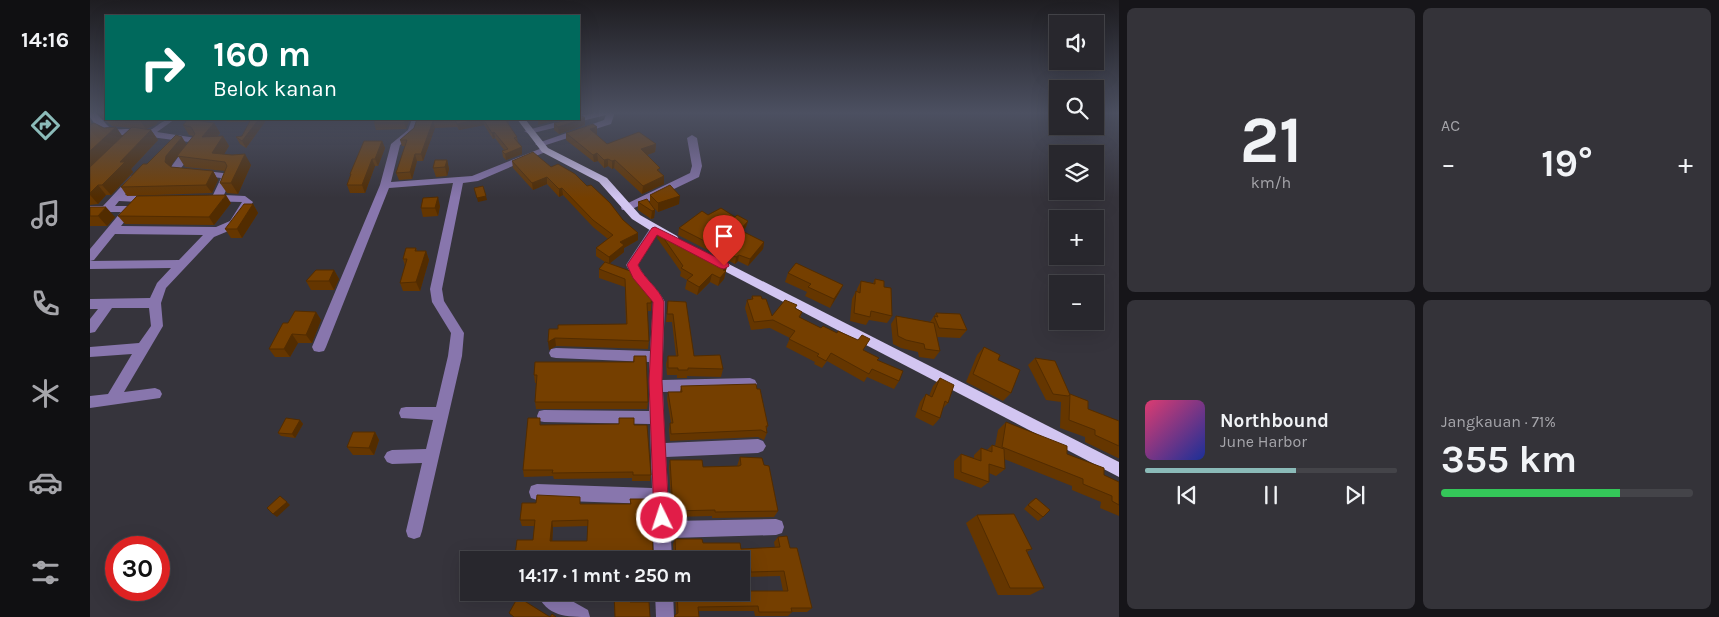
<!DOCTYPE html>
<html lang="id">
<head>
<meta charset="utf-8">
<style>
  :root { --surface:#28272d; --page:#343339; --text:#f1f3f6; --muted:#a5a5aa; --line:#444449; --accent:#8bbbb9 }
  body { margin:0; font-family:Karla,sans-serif; background:var(--page); color:var(--text); height:100vh; display:flex; flex-direction:column; font-size:19px; white-space:nowrap }
  * { box-sizing:border-box; margin:0 }
  p { font-size:16px; color:var(--muted) }
  .icon { flex:none; width:28px; height:28px; fill:none; stroke:currentColor; stroke-width:2; stroke-linecap:round; stroke-linejoin:round }
  .map { position:relative; flex:1; overflow:hidden }
  .panel { display:flex; flex-direction:column; gap:8px; padding:8px; background:#161519; width:600px }
  .panel>* { flex:none }
  .hud { position:absolute; left:15px; top:15px; width:475px; height:105px; border-radius:0px; box-shadow:0 5px 20px #0002,0 0 0 1px var(--line); background:#00695c; color:#fff; overflow:hidden }
  .controls { position:absolute; left:959px; top:15px; display:grid; gap:10px }
  .controls a { display:grid; place-items:center; width:55px; height:55px; border-radius:0px; background:var(--surface); box-shadow:0 5px 20px #0002,0 0 0 1px var(--line); font-size:25px }
  .speed { position:absolute; left:15px; top:536px; display:flex; gap:10px; font-size:25px; font-weight:700; text-align:center }
  .speed>* { display:grid; place-content:center; width:65px; height:65px; border-radius:50%; background:var(--surface); box-shadow:0 5px 20px #0002,0 0 0 1px var(--line); line-height:1 }
  .speed .limit { border:8px solid #d22; background:#fff; color:#111 }
  .pin { position:absolute; display:grid; place-items:center; width:42px; height:42px; color:#fff; margin:-51px -21px; border-radius:50% 50% 50% 0; rotate:-45deg; box-shadow:0 0 5px #0007 }
  .pin .icon { rotate:45deg }
  .me { position:absolute; width:55px; margin:-28px; rotate:356deg; stroke-linejoin:round; filter:drop-shadow(0 0 4px #0008) }
  .turn { display:flex; align-items:center; gap:18px; height:105px; padding:0 25px; font-size:22px }
  .turn .icon { width:65px; height:65px; stroke-width:2.5 }
  .turn b { display:block; font-size:35px; line-height:42px }
  .big { font-size:38px; font-weight:700; line-height:1.1 }
  .panel .card { flex:1; display:flex; flex-direction:column; justify-content:center; gap:8px; min-width:0; padding:0 18px; border-radius:8px; background:var(--page) }
  .panel .dial { align-items:center; gap:0 }
  .dial b { font-size:65px; line-height:1 }
  .song { display:flex; align-items:center; gap:15px }
  .cover { width:60px; height:60px; border-radius:8px; background:linear-gradient(135deg,hsl(340 70% 55%),hsl(230 70% 35%)) }
  .played { height:5px; border-radius:2px; background:linear-gradient(90deg,var(--accent) 60%,var(--line) 60%) }
  .keys { display:flex; justify-content:space-around; direction:ltr }
  .heat { display:flex; justify-content:space-between; align-items:center; font-size:28px; direction:ltr }
  .charge { height:8px; border-radius:4px; background:linear-gradient(90deg,#34c759 71%,var(--line) 0) }
  .panel .tiles { flex:1; display:grid; gap:8px; grid-template-columns:repeat(2,1fr) }
  .trip { position:absolute; left:370px; top:551px; width:290px; height:50px; border-radius:0px; background:var(--surface); box-shadow:0 5px 20px #0002,0 0 0 1px var(--line); font-weight:700; line-height:50px; text-align:center }
  main { display:flex; flex:1; min-height:0 }
  .dock { display:flex; flex-direction:column; width:90px; justify-content:space-around; align-items:center; background:#101012; color:var(--muted) }
  .dock .icon { width:35px; height:35px }
  .dock .active { color:var(--accent) }
  .dock b { font-size:22px; color:var(--text) }
  .map>svg:first-child { display:block }
</style>
</head>
<body>
<main>
<nav class="dock">
<b>14:16</b>
<svg class="icon active" aria-label="directions" viewBox="0 0 24 24"><path d="M12 3l9 9-9 9-9-9zM9 14v-3h6M13 9l2 2-2 2"/></svg>
<svg class="icon" aria-label="music" viewBox="0 0 24 24"><path d="M9 18V5l10-2v13"/><circle cx="6" cy="18" r="3"/><circle cx="16" cy="16" r="3"/></svg>
<svg class="icon" aria-label="phone" viewBox="0 0 24 24"><path d="M5 4h4l2 5-3 2q2 4 5 5l2-3 5 2v4C11 20 4 13 5 4z"/></svg>
<svg class="icon" aria-label="climate" viewBox="0 0 24 24"><path d="M12 3v18M4 7l16 10M4 17L20 7"/></svg>
<svg class="icon" aria-label="car" viewBox="0 0 24 24"><path d="M5 17H2v-5l4-1 3-4h7l3 4 3 1v5h-3M9 17h6M6 11h13"/><circle cx="7" cy="17" r="2"/><circle cx="17" cy="17" r="2"/></svg>
<svg class="icon" aria-label="filters" viewBox="0 0 24 24"><path d="M4 7h16M4 17h16"/><circle cx="9" cy="7" r="2"/><circle cx="15" cy="17" r="2"/></svg>
</nav>
<div class="map">
<svg width="1029" height="617" viewBox="0 0 1029 617">
  <rect width="100%" height="100%" fill="#36343c"/>
  <g fill="none" stroke-linecap="round" stroke-linejoin="round">
    <g fill="#8876ad" fill-rule="evenodd">
      <path d="M0 112H5C25 132 14 129 44 129 48 129 53 131 56 131 68 129 69 119 85 119L67 132 106 138 110 144 91 168 141 174 142 176 134 195 155 196 163 202 148 227 124 237 76 288 71 303 73 326 34 392 65 388 70 390 72 394 70 398 0 408V396L18 394 42 354 0 357V347L49 343 61 326 59 308H22L5 332 0 333V319L8 309H0V299L60 298 67 283 81 268 0 269V249L31 212H0V206H13L41 176 45 175 50 178 35 195 49 196 54 199 49 202 29 201 25 206H40L45 209 31 226 126 227 140 221 152 202 111 201 110 199 111 197 123 195 131 178 84 172 81 167 99 142 46 135H18L8 129 0 117ZM25 234 113 235 89 260 0 261 4 260Z"/>
      <polygon points="507,112 525,112 521,124 453,146 450,147 445,144 514,120 516,115 439,134 434,131 478,119 489,119 489,116"/>
      <polygon points="322,119 330,119 325,133 310,145 301,182 382,176 452,148 455,147 460,150 388,181 373,183 352,289 354,301 374,333 372,356 332,531 330,537 324,539 318,537 316,531 332,463 302,464 297,462 294,457 297,452 302,450 336,449 343,420 311,418 309,413 311,408 316,407 346,407 358,356 361,333 342,302 340,289 363,183 299,188 236,347 234,351 229,352 224,351 222,347 290,185 301,144 318,130"/>
      <polygon points="602,135 607,138 612,166 609,177 540,210 532,210 531,208 532,206 600,173 602,166 597,138"/>
      <path d="M565 226 570 230 548 265C555 279 568 288 575 302L572 380 660 378 665 380 667 384 665 388 660 390 573 392 575 443 668 439 673 441 676 446 673 451 668 453 576 457 580 521 686 519 692 521 694 527 692 533 686 535 581 538 582 560H564L562 504 447 500 441 498 439 492 441 486 447 484 562 488 560 424 454 422 449 421 447 416 449 411 454 410 559 411V362L466 358 461 357 459 353 461 349 466 348 560 351 563 302 546 283 536 265 561 227Z"/>
      <path d="M446 592H466L498 610 500 617C476 617 457 617 446 592Z"/>
      <polygon points="565,592 583,592 584,617 566,617"/>
    </g>
    <g fill="#d2c5f1" fill-rule="evenodd">
      <polygon points="427,119 435,119 458,148 517,178 550,215 587,236 589,239 587,242 579,242 542,219 509,182 452,152"/>
      <polygon points="623,256 1029,462 1029,477 619,263 617,260"/>
    </g>
  </g>
  <g fill="#653600" fill-rule="evenodd">
    <polygon points="7,112 16,112 16,119 70,119 68,120 69,121 65,125 56,129 61,130 68,140 41,169 43,172 21,195 16,195 8,204 0,205 0,120 2,124 14,128 26,127 32,136 41,128 22,126"/>
    <polygon points="495,118 495,125 469,134 464,130 464,123"/>
    <polygon points="135,119 159,119 156,122 137,122"/>
    <polygon points="161,119 177,119 156,148 150,144 146,137 152,136"/>
    <polygon points="286,119 320,119 316,129 286,130 284,123"/>
    <polygon points="327,119 418,119 419,125 427,137 428,143 432,154 416,160 413,157 412,151 414,150 405,138 403,139 394,125 369,130 367,127 345,128 333,161 327,161 322,179 309,180 306,173 315,146 312,146 310,140 324,128"/>
    <polygon points="124,123 130,133 128,136 133,136 139,146 134,154 161,165 148,194 137,193 130,183 135,171 95,167 88,156 82,164 81,167 123,171 128,180 122,193 37,196 31,187 97,145 103,136 99,135 93,125"/>
    <polygon points="507,127 506,135 517,144 566,144 565,152 557,155 570,172 574,184 552,194 524,168 522,169 518,166 514,168 508,161 504,162 476,140 476,133"/>
    <polygon points="292,141 295,148 288,166 285,166 275,193 260,193 257,185 261,176 260,174"/>
    <polygon points="357,160 359,169 357,176 346,177 343,168"/>
    <polygon points="422,161 461,167 533,220 548,233 548,240 534,248 534,252 520,263 554,291 562,295 561,311 557,311 559,341 558,349 466,346 459,350 468,329 536,324 535,287 509,278 509,269 515,262 506,256 506,248 518,239 503,227 473,195 469,197 457,184 443,190 423,168"/>
    <polygon points="560,195 589,204 568,212 564,208 565,210 564,218 561,219 548,210 548,202 560,202"/>
    <polygon points="141,203 124,225 35,224 28,216"/>
    <polygon points="163,204 168,213 152,238 141,238 135,229"/>
    <polygon points="350,206 348,216 333,217 331,208"/>
    <polygon points="0,207 25,217 17,226 0,226"/>
    <polygon points="618,215 645,217 658,221 656,227 653,232 674,242 673,249 658,266 648,261 645,264 588,235 589,228"/>
    <polygon points="568,230 637,266 634,279 628,286 620,282 607,295 595,289 597,280 590,276 591,272 567,238"/>
    <polygon points="326,248 327,251 336,251 339,260 330,291 313,291 310,283 315,266 313,259"/>
    <polygon points="244,270 249,279 244,290 221,290 216,281"/>
    <polygon points="698,273 753,285 749,293 740,308 715,296 717,292 695,282"/>
    <polygon points="785,279 794,287 802,316 797,323 779,320 776,325 760,321 762,299 766,291 767,292 767,289 771,281 783,283"/>
    <polygon points="662,296 672,299 682,316 706,309 712,312 710,318 773,350 787,360 809,381 804,389 777,377 774,382 737,361 732,368 724,364 725,362 696,347 700,338 680,328 661,330 655,308 657,300 661,299"/>
    <polygon points="578,301 604,356 633,369 631,377 597,376 597,378 587,378 587,375 577,375 576,364 578,356 586,356 582,322 576,322"/>
    <polygon points="226,312 231,320 222,343 208,343 200,357 185,357 179,349 198,323"/>
    <polygon points="846,313 877,330 870,338 847,337 850,351 844,359 829,357 828,352 811,348 803,344 801,324 806,316 840,322"/>
    <polygon points="894,347 908,360 921,393 913,401 876,382 887,355"/>
    <polygon points="544,356 558,402 557,409 446,409 445,402 446,383 445,383 444,375 543,362"/>
    <polygon points="945,358 980,395 998,409 1029,421 1029,458 1028,458 995,442 995,437 970,428 971,402 956,400 938,365"/>
    <polygon points="850,378 858,403 852,409 850,418 843,426 825,417 830,402 836,394 839,396 843,386"/>
    <polygon points="591,386 678,426 676,430 677,433 674,440 668,437 580,441 579,430 580,423 581,423 577,399 578,392 590,392"/>
    <polygon points="210,420 213,424 205,438 191,436 188,433"/>
    <polygon points="916,422 977,454 1014,475 1029,482 1029,516 1010,508 1011,502 982,490 982,486 914,459 915,469 906,476 899,473 899,482 891,488 864,478 864,461 871,454 884,458 884,455 891,448 897,450 902,445 905,446 908,430"/>
    <polygon points="452,425 544,425 561,475 560,481 542,481 542,478 464,479 463,476 434,477 433,470"/>
    <polygon points="285,432 289,440 284,455 263,455 257,447"/>
    <polygon points="650,457 674,465 688,511 684,517 622,518 622,516 582,517 579,467 580,460 613,467 647,466"/>
    <polygon points="946,498 953,517 948,521 934,509 941,501"/>
    <path d="M540 499 555 504 563 554 566 558 565 560H427L425 555 443 540 445 526H432L430 520 491 504H540ZM498 526 497 541H462L463 527Z"/>
    <polygon points="887,515 942,549 937,552 954,588 940,595 908,595 876,523"/>
    <polygon points="688,537 700,548 722,608 717,612 702,612 698,616 665,616 664,611 609,611 609,617 584,617 586,614 585,592 651,592 658,591 693,591 690,576 658,577 656,569 651,569 651,560 584,560 583,544 585,539 651,549 685,548 684,542"/>
  </g>
  <g fill="#522c00">
    <polygon points="495,118 495,125 469,134 468,127"/>
    <polygon points="49,119 70,119 68,120 69,121 65,125 56,129"/>
    <polygon points="169,119 177,119 156,148 152,141"/>
    <polygon points="315,119 320,119 316,129 314,123"/>
    <polygon points="393,119 394,125 369,130 367,124"/>
    <polygon points="414,119 418,119 419,125"/>
    <polygon points="448,119 472,119 448,125"/>
    <polygon points="343,121 345,128 333,161 331,154"/>
    <polygon points="124,123 130,133 119,147 112,137"/>
    <polygon points="26,127 33,137 0,168 0,151"/>
    <polygon points="507,127 507,134 500,137 500,129"/>
    <polygon points="61,130 68,140 41,169 43,172 21,195 12,185 30,162"/>
    <polygon points="404,132 405,138 403,139 402,133"/>
    <polygon points="133,136 139,146 130,161 122,153"/>
    <polygon points="92,137 97,145 82,164 80,171 75,162 76,156"/>
    <polygon points="292,141 295,148 288,166 285,159"/>
    <polygon points="566,144 565,152 551,157 551,149"/>
    <polygon points="432,147 432,154 416,160 415,154"/>
    <polygon points="507,153 508,161 504,162 503,155"/>
    <polygon points="155,154 161,165 148,194 141,183"/>
    <polygon points="325,154 327,161 322,179 320,172"/>
    <polygon points="282,159 285,166 275,193 272,185"/>
    <polygon points="518,159 518,166 514,168 514,160"/>
    <polygon points="357,160 359,169 357,176 355,167"/>
    <polygon points="525,160 524,168 522,169 522,161"/>
    <polygon points="123,171 128,180 122,193 116,185"/>
    <polygon points="574,176 574,184 552,194 553,186"/>
    <polygon points="457,177 457,184 443,190 442,183"/>
    <polygon points="8,185 16,195 8,204 0,195 0,193"/>
    <polygon points="472,188 473,195 469,197 469,189"/>
    <polygon points="136,195 141,203 124,225 119,217"/>
    <polygon points="396,196 397,200 388,202 387,198"/>
    <polygon points="590,196 589,204 568,212 568,203"/>
    <polygon points="348,197 350,206 348,216 345,208"/>
    <polygon points="163,204 168,213 152,238 147,229"/>
    <polygon points="16,207 25,217 17,226 8,216"/>
    <polygon points="565,210 564,218 561,219 562,211"/>
    <polygon points="658,221 656,227 648,236 650,230"/>
    <polygon points="548,233 548,240 534,248 534,252 519,264 519,257 530,242"/>
    <polygon points="674,242 673,249 658,266 660,259"/>
    <polygon points="336,251 339,260 330,291 326,282"/>
    <polygon points="649,255 648,261 645,264 646,257"/>
    <polygon points="637,266 634,279 628,286 630,278 633,270"/>
    <polygon points="244,270 249,279 244,290 239,281"/>
    <polygon points="622,274 620,282 607,295 609,287"/>
    <polygon points="753,285 749,293 740,308 744,299"/>
    <polygon points="226,312 231,320 222,343 216,335"/>
    <polygon points="202,334 208,343 200,357 194,349"/>
    <polygon points="465,338 466,346 459,350 458,342"/>
    <polygon points="210,420 213,424 205,438 202,434"/>
    <polygon points="285,432 289,440 284,455 279,448"/>
    <polygon points="197,502 200,505 187,517 183,514"/>
    <polygon points="462,521 463,527 462,547 460,541"/>
  </g>
  <g fill="#753f00" stroke="#522c00" fill-rule="evenodd">
    <polygon points="10,112 16,112 16,117 14,117"/>
    <polygon points="492,116 495,118 468,127 464,123 481,119 489,119 489,117"/>
    <polygon points="98,119 124,123 112,137 133,136 122,153 142,155 155,154 141,183 130,183 137,166 135,162 87,156 105,134 101,127 93,125"/>
    <polygon points="161,119 169,119 152,141 146,137 152,136"/>
    <polygon points="286,119 315,119 314,123 284,123"/>
    <polygon points="327,119 391,119 367,124 365,120 343,121 331,154 325,154 320,172 306,173 317,140 310,140 324,128"/>
    <polygon points="393,119 415,119 427,137 424,138 432,147 415,154 412,151 418,149 404,132 402,133"/>
    <polygon points="4,123 14,128 26,127 0,151 0,125"/>
    <polygon points="503,124 507,127 500,129 517,144 549,132 566,144 551,149 570,168 567,170 574,176 553,186 525,160 522,161 518,159 514,160 507,153 503,155 476,133"/>
    <polygon points="42,127 61,130 30,162 35,162 12,185 8,185 0,193 0,167"/>
    <polygon points="86,135 92,137 76,156 75,162 81,167 123,171 116,185 31,187 53,164 57,164"/>
    <polygon points="274,141 292,141 285,159 282,159 272,185 257,185 261,174 260,174"/>
    <polygon points="443,152 461,167 468,164 485,174 497,186 501,185 520,203 533,220 548,233 530,242 534,245 519,257 506,248 523,235 503,220 472,188 469,189 457,177 442,183 422,161"/>
    <polygon points="345,160 357,160 355,167 343,168"/>
    <polygon points="580,185 590,196 568,203 560,195"/>
    <polygon points="393,186 396,196 387,198 384,188"/>
    <polygon points="136,195 119,217 28,216 47,196"/>
    <polygon points="348,197 345,208 331,208 333,198"/>
    <polygon points="557,199 565,210 562,211 548,202"/>
    <polygon points="154,204 163,204 147,229 135,229"/>
    <polygon points="0,207 16,207 8,216 0,216"/>
    <polygon points="631,208 645,217 647,215 658,221 650,230 674,242 660,259 649,255 646,257 589,228 612,211 618,215"/>
    <polygon points="568,230 637,266 633,270 636,271 630,278 622,274 609,287 597,280 603,275 591,268 593,266"/>
    <polygon points="316,248 326,248 325,251 336,251 326,282 310,283 317,259 313,259"/>
    <polygon points="515,262 543,272 552,284 554,291 559,291 562,295 561,303 557,303 559,341 465,338 458,342 459,329 468,329 468,325 537,324 535,279 509,269"/>
    <polygon points="706,263 753,285 744,299 718,287 721,284 698,273"/>
    <polygon points="226,270 244,270 239,281 216,281"/>
    <polygon points="785,279 794,281 794,287 801,288 802,316 781,311 780,317 764,313 766,291 770,293 771,281 785,284"/>
    <polygon points="662,296 671,296 672,299 676,299 682,316 695,300 707,305 705,308 712,312 709,317 731,328 733,326 747,333 748,331 768,340 772,335 780,339 773,350 789,358 787,360 813,371 809,381 782,369 779,374 741,353 736,361 727,356 729,354 699,339 705,331 683,320 664,322 657,300 663,299"/>
    <polygon points="578,301 596,302 604,356 630,355 633,369 598,368 598,370 588,370 588,368 578,368 578,356 588,356 583,314 577,314"/>
    <polygon points="205,311 226,312 216,335 202,334 194,349 179,349 193,323 198,323"/>
    <polygon points="846,313 870,314 877,330 849,328 844,316 848,317"/>
    <polygon points="806,316 844,323 850,351 835,349 834,344 816,340 808,336"/>
    <polygon points="894,347 910,355 908,360 930,370 921,393 883,374"/>
    <polygon points="544,356 556,356 558,402 445,402 447,375 444,375 445,362 544,362"/>
    <polygon points="945,358 965,361 980,395 978,396 963,394"/>
    <polygon points="850,378 864,385 858,403 855,401 850,418 831,410 836,394 842,397"/>
    <polygon points="666,384 667,389 670,389 678,426 676,426 677,433 671,430 581,434 580,423 583,423 578,392 592,392 591,386"/>
    <polygon points="980,394 998,401 998,409 1029,421 1029,446 1005,435 1005,430 979,420"/>
    <polygon points="196,418 210,420 202,434 188,433"/>
    <polygon points="438,418 450,418 450,425 529,424 529,418 544,418 544,425 557,425 561,475 543,475 543,472 462,473 463,470 433,470"/>
    <polygon points="916,422 977,446 977,454 1014,468 1014,475 1029,482 1029,505 1022,501 1022,496 993,484 993,479 912,447"/>
    <polygon points="263,432 285,432 279,448 257,447"/>
    <polygon points="902,445 914,449 915,469 899,464 899,482 871,472 871,454 891,461 891,448 902,452"/>
    <polygon points="650,457 672,458 674,465 679,466 688,511 625,512 625,510 583,511 580,460 612,460 613,467 649,466 651,465"/>
    <path d="M447 495 490 497V504H541L540 499H555V504L561 505 563 554 566 558H549V560H531V558H458V560H442V555H425L427 540H443L445 520H430L432 503H446ZM498 520 497 541H460L462 521Z"/>
    <polygon points="190,496 197,502 183,514 177,508"/>
    <polygon points="946,498 960,510 953,517 938,505"/>
    <polygon points="924,514 942,549 936,550 954,588 920,588 887,515"/>
    <polygon points="697,536 700,548 707,548 722,608 701,608 702,612 669,612 668,606 608,607 609,617 585,617 585,615 588,613 587,592 651,592 651,585 658,585 658,591 698,591 694,571 661,572 660,563 651,563 651,560 586,560 585,539 612,539 613,543 650,543 651,549 690,547 688,537"/>
    <polygon points="524,592 540,592 540,602 559,602 560,617 525,617"/>
    <polygon points="428,597 460,617 424,617 419,613"/>
    <polygon points="462,614 466,617 460,617"/>
  </g>
  <linearGradient id="sky" x2="0" y2="1"><stop stop-color="#1e1d21"/><stop offset="0.57" stop-color="#4c5061"/><stop offset="1" stop-color="#4c5061" stop-opacity="0"/></linearGradient>
  <rect width="1029" height="198" fill="url(#sky)"/>
  <path fill="#e11d48" stroke="#92132f" d="M565 227 638 263 639 266 634 269 630 268 567 235 548 265C554 279 569 288 574 302L572 381 579 518 577 523 572 525 567 523 564 518 559 381 563 302 543 278 537 265 562 228Z"/>
</svg>
<div class="controls">
<a><svg class="icon" aria-label="sound" viewBox="0 0 24 24"><path d="M4 9h4l5-4v14l-5-4H4zM17 9q2 3 0 6"/></svg></a>
<a><svg class="icon" aria-label="search" viewBox="0 0 24 24"><circle cx="10" cy="10" r="6"/><path d="M15 15l6 6"/></svg></a>
<a><svg class="icon" aria-label="layers" viewBox="0 0 24 24"><path d="M12 4l9 5-9 5-9-5zM3 14l9 5 9-5"/></svg></a>
<a>+</a>
<a>−</a>
</div>
<div class="speed"><div class="limit">30</div></div>
<div class="pin" style="left:634px;top:266px;background:#d93025"><svg class="icon" aria-label="arrive" viewBox="0 0 24 24"><path d="M6 21V4h12l-3 4 3 4H6"/></svg></div>
<svg class="me" style="left:572px;top:518px" viewBox="-20 -20 40 40"><circle r="17" fill="#e11d48" stroke="#fff" stroke-width="3"/><path d="M0-11L8 9 0 5-8 9z" fill="#fff"/></svg>
<div class="trip">14:17 · 1 mnt · 250 m</div>
<div class="hud">
<div class="turn"><svg class="icon" aria-label="right" viewBox="0 0 24 24"><path d="M7 20v-9h11M14 6l5 5-5 5"/></svg><div><b>160 m</b>Belok kanan</div></div>
</div>
</div>
<section class="panel">
<div class="tiles">
<div class="card dial"><b>21</b><p>km/h</p></div>
<div class="card"><p>AC</p>
<div class="heat"><a>−</a><b class="big">19°</b><a>+</a></div>
</div>
<div class="card">
<div class="song"><i class="cover"></i><div><b>Northbound</b><p>June Harbor</p></div></div>
<div class="played"></div>
<div class="keys"><svg class="icon" aria-label="previous" viewBox="0 0 24 24"><path d="M18 5L8 12l10 7zM5 5v14"/></svg><svg class="icon" aria-label="pause" viewBox="0 0 24 24"><path d="M8 5v14M16 5v14"/></svg><svg class="icon" aria-label="next" viewBox="0 0 24 24"><path d="M6 5l10 7-10 7zM19 5v14"/></svg></div>
</div>
<div class="card"><p>Jangkauan · 71%</p><b class="big">355 km</b><div class="charge"></div></div>
</div>
</section>
</main>
</body>
</html>
